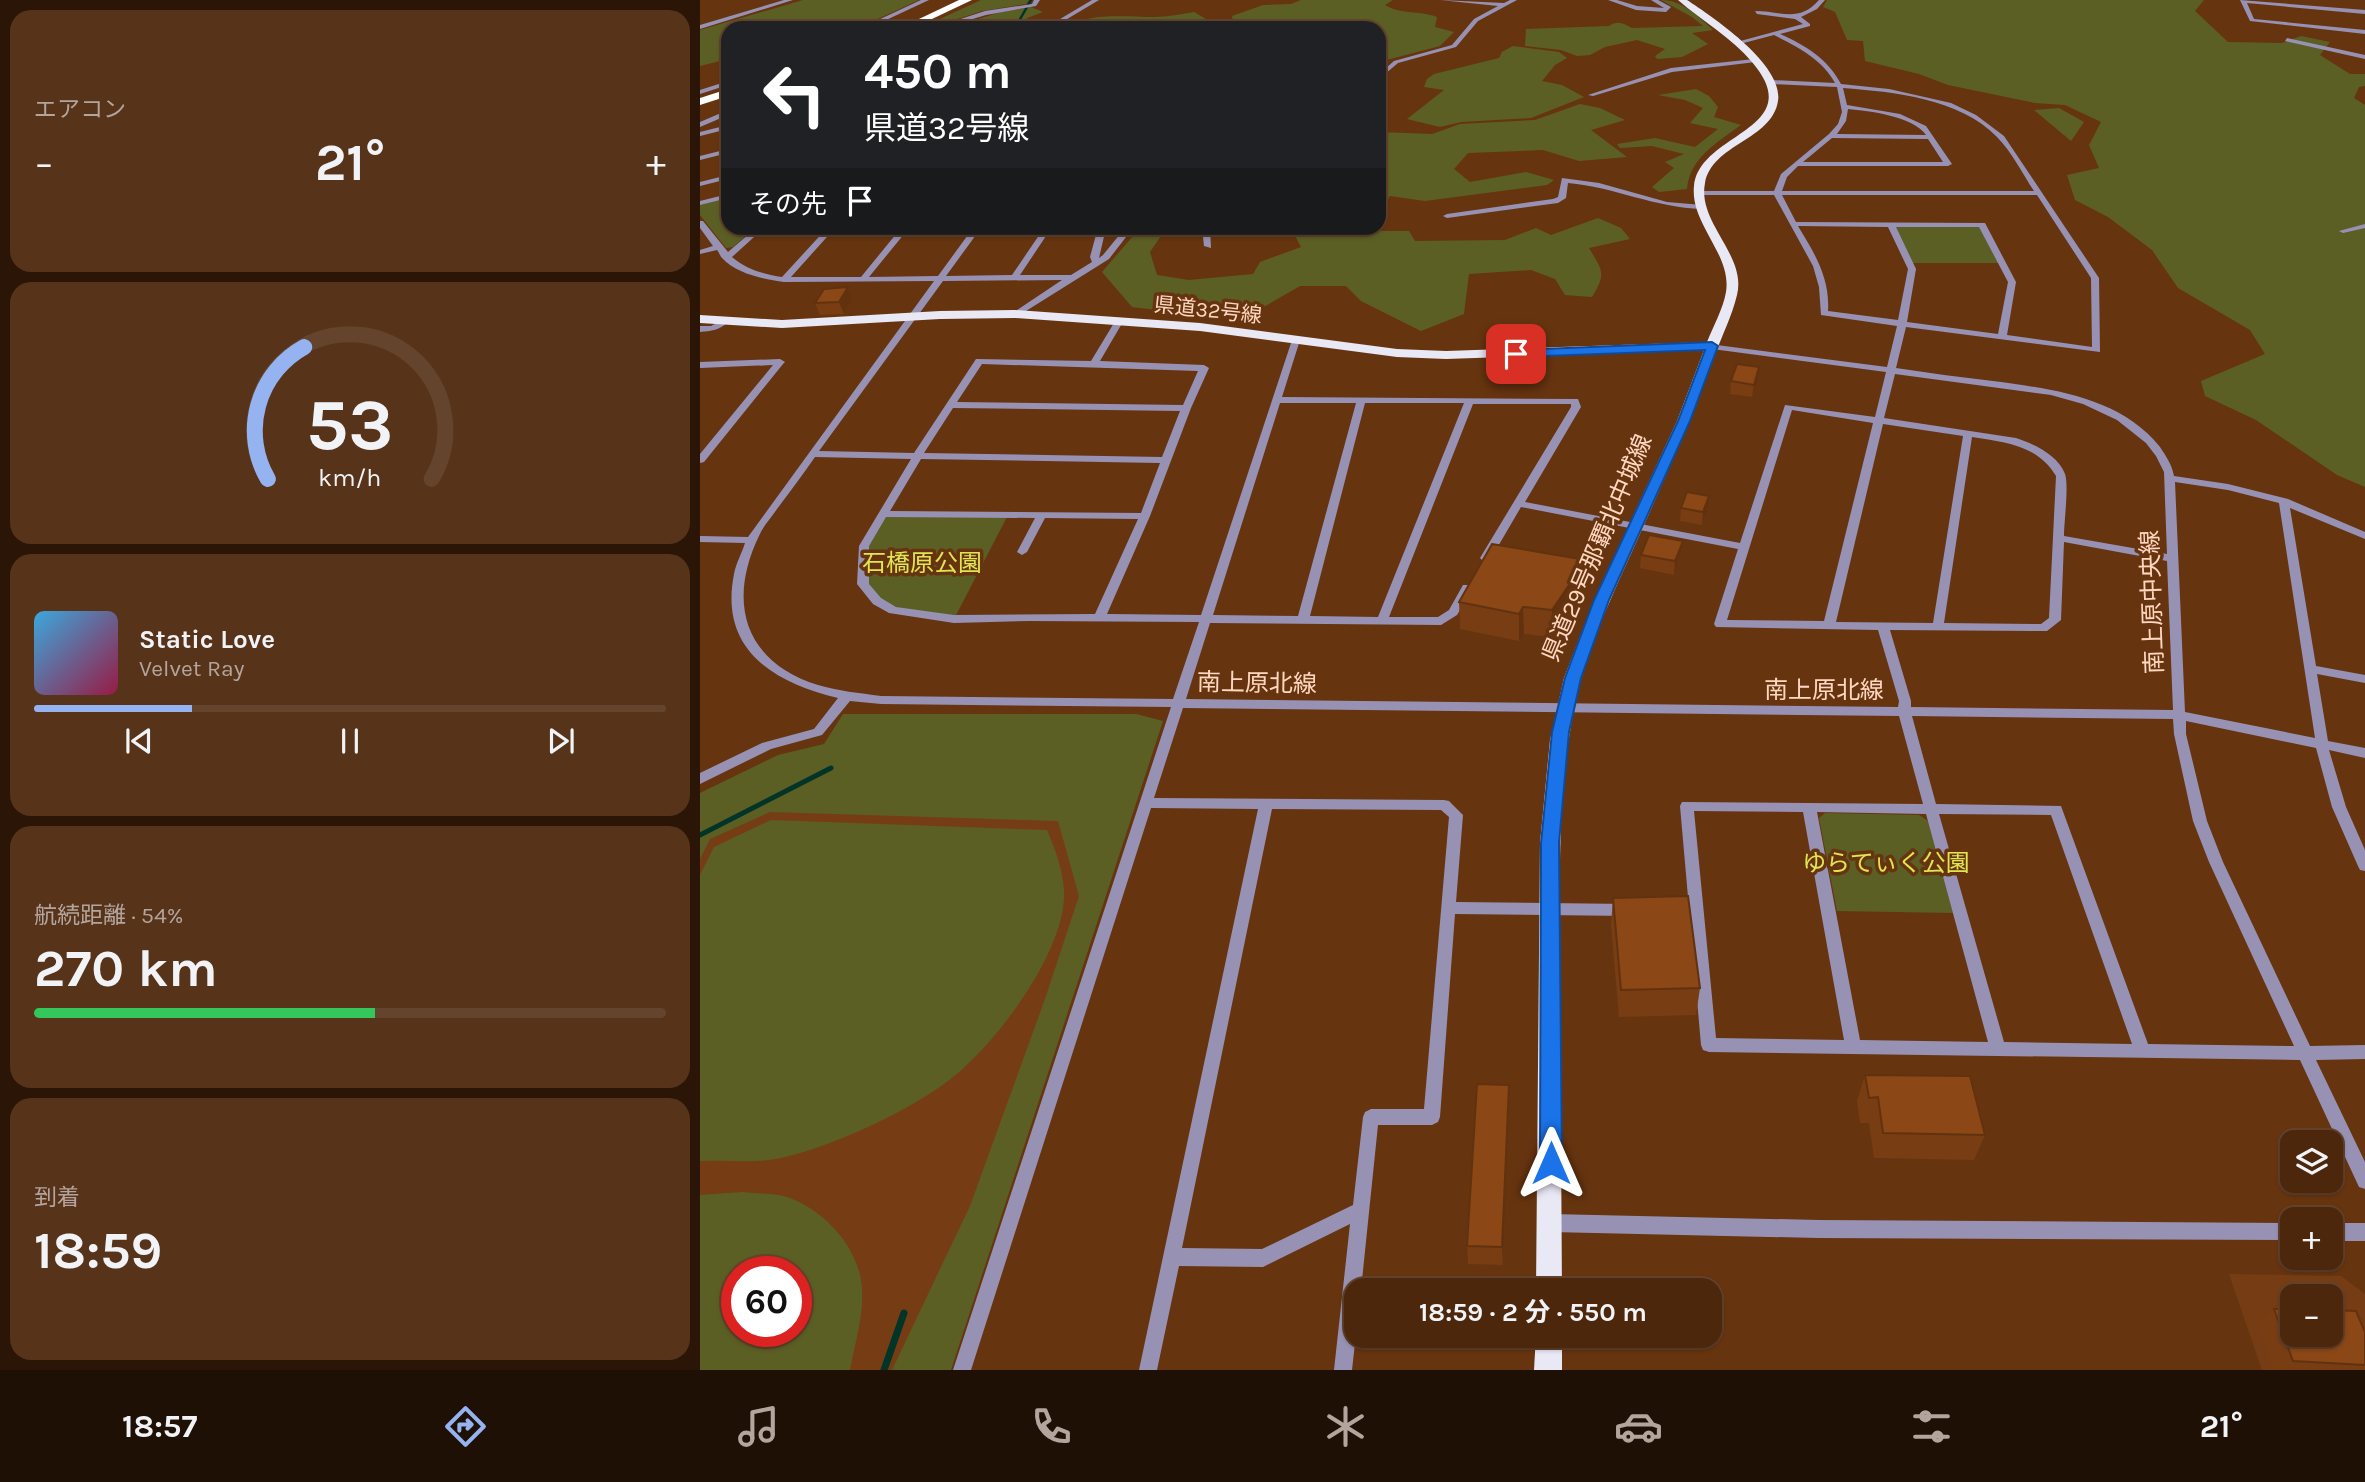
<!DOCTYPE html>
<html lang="ja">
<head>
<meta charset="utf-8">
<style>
  :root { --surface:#4d270c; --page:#57331a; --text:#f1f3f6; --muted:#b3a59d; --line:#64442d; --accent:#95b2f1 }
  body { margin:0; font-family:Karla,"Noto Sans JP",sans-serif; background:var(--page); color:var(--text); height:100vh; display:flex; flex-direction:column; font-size:26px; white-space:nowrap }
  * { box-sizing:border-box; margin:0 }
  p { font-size:23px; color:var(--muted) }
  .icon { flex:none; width:38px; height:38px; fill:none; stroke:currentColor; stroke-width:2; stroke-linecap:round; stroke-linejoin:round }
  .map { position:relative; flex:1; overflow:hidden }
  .panel { display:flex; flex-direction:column; gap:10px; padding:10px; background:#2a1507; width:700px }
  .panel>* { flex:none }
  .top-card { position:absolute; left:21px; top:21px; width:665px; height:214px; border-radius:21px; box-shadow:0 2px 5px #0004,0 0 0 2px var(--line); background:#202124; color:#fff; overflow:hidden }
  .buttons { position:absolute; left:1580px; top:1130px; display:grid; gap:14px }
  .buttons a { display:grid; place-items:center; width:63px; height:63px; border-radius:14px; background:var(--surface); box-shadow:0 2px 5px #0004,0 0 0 2px var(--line); font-size:35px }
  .speed { position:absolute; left:21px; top:1256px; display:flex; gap:14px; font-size:35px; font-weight:700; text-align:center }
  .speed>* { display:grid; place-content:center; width:91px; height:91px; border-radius:50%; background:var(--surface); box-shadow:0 2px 5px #0004,0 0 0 2px var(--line); line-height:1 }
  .speed .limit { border:10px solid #d22; background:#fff; color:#111 }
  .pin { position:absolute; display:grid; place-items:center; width:60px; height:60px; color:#fff; margin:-30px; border-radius:14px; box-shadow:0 4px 10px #0006 }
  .me { position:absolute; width:77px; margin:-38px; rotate:0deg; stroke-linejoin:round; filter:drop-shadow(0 0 5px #0008) }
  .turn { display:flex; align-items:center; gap:24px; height:147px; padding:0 28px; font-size:32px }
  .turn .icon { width:91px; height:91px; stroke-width:2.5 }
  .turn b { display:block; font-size:49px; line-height:60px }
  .then { display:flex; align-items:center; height:66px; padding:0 28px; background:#0003; gap:14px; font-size:26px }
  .big { font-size:52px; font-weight:700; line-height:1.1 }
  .panel .tile { flex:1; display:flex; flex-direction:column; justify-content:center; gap:10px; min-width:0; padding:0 24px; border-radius:21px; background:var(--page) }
  .panel .dial { align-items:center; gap:0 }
  .dial svg { height:182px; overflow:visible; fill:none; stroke:var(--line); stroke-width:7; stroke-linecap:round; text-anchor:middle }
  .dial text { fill:var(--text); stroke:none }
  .song { display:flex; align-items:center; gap:21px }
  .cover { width:84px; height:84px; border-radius:10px; background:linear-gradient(135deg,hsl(200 70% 55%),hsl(340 70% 35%)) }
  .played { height:7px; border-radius:4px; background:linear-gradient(90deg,var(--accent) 25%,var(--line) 25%) }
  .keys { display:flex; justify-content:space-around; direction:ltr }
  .heat { display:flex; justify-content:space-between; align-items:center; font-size:38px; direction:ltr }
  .charge { height:10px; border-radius:5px; background:linear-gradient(90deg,#34c759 54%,var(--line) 0) }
  .trip { position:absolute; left:644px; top:1278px; width:378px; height:70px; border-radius:21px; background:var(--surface); box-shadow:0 2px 5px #0004,0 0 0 2px var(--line); font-weight:700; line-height:70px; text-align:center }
  .tabs { display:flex; height:112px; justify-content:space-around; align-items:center; background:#1f1005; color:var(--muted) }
  .tabs .icon { width:49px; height:49px }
  .tabs .current { color:var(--accent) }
  .tabs b { font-size:32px; color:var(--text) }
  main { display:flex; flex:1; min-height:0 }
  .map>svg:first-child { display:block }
</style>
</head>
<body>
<main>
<section class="panel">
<div class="tile"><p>エアコン</p>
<div class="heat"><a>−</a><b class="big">21°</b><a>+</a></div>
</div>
<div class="tile dial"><svg viewBox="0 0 100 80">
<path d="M14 69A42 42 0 1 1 86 69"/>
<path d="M14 69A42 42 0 0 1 30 11" stroke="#95b2f1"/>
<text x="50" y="56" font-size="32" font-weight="700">53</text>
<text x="50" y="72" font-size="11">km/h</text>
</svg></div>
<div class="tile">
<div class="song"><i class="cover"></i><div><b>Static Love</b><p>Velvet Ray</p></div></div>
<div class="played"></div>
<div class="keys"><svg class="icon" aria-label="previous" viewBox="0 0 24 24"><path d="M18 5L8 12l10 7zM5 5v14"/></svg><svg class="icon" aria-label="pause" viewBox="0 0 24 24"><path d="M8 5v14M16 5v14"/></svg><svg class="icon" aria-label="next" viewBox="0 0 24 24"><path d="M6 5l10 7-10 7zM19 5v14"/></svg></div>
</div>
<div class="tile"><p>航続距離 · 54%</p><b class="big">270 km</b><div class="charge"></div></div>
<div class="tile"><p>到着</p><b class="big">18:59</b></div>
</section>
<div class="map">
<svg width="1665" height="1370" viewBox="0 0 1665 1370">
  <rect width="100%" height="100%" fill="#673410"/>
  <g fill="#763d15" fill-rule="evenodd">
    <path d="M434 719 238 1370H0V796ZM37 1272H96V1332H37Z"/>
    <path d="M1529 1274 1641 1276 1665 1294V1370H1562ZM1592 1297H1631V1335H1592Z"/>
  </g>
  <g fill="#5c5f24" fill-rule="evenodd">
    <polygon points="103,0 219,0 158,28 28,28 28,59 0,66 0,30"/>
    <polygon points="281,0 329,0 326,4 282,11 242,24 227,25"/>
    <path d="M601 0H693L685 5C701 15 719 10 737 17L735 27 754 32 740 46 679 62V28H534L532 16 563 5 591 4Z"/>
    <path d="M961 0C982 0 998 16 1013 30L992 33 1008 44 982 57 957 59 955 56 965 49 937 40 905 47 890 55 877 56 861 50 825 46 826 29 909 26C918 20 923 23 932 28L1003 26 992 17Z"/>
    <polygon points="1127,0 1504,0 1495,11 1528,42 1582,43 1601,36 1630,42 1620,55 1650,74 1665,74 1665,86 1659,87 1654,98 1665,105 1665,487 1637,475 1556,420 1505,396 1501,381 1565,354 1550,330 1478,288 1452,250 1408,217 1375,200 1367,175 1399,168 1389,145 1401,122 1365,105 1335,103 1248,85 1219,74 1165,61 1163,41 1147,40 1135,12 1123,7"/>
    <polygon points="331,7 343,12 327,18 326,28 249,28 301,12"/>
    <path d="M494 12 506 19C484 34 392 28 362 28 392 12 422 17 455 17 468 17 481 14 494 12Z"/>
    <polygon points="813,46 859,52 867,58 855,65 842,81 862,85 884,97 831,118 761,122 740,127 707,119 744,90 724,87 727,79 734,74 799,58 802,52"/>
    <path d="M996 89 1009 96 1018 107 1014 117 1041 125C1017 143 990 157 987 189L959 192 952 187 974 168 965 162 984 154 952 146 920 148 917 144 955 138 995 147 1018 129 990 123 1003 108 985 100 958 95Z"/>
    <path d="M880 104 900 108 925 120 891 130 927 157 879 161 843 150 768 153 754 169 770 182 826 172 854 180 847 185 725 201 690 196 680 212 681 231H709L715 241 805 240 836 228 851 235 898 218 921 228 930 239 889 248C902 270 907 273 892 297L865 295 855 279 831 270 769 274 764 314 721 331 661 301 646 286H600L541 320 432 307 402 272 440 228 465 230 450 252 457 275 489 280 553 274 560 262 601 247 591 228H679V132L732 134 760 124 835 120Z"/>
    <polygon points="1359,108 1384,122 1371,141 1334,110"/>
    <polygon points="28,195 28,228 55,228 33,247 26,248 0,215 0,203"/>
    <polygon points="1191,224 1282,225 1302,263 1209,263"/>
    <polygon points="183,514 308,515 254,619 213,612 177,601 163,584 164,546"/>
    <polygon points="143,714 436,714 463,721 251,1370 192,1370 270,1206 345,999 379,896 358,821 70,812 10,839 0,859 0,793 78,755 124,744"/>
    <polygon points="1125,813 1219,815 1228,821 1253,913 1137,911 1119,818"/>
    <path d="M71 820 347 830C355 849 363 870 364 891 367 952 291 1051 244 1084 202 1114 135 1145 85 1157 59 1164 27 1160 0 1161V875L14 847Z"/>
    <path d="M43 1192C57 1194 76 1193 90 1198 124 1211 155 1244 161 1280 166 1309 155 1342 150 1370H0V1195ZM37 1272H96V1332H37Z"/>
  </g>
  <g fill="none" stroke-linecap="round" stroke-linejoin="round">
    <polyline stroke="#023428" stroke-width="2.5" points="315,28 331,0"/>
    <polyline stroke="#023428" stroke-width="5" points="0,835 131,768"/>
    <polyline stroke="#023428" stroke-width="7" points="184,1370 204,1313"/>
    <polyline stroke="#7e4c2a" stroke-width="6" stroke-dasharray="6 3.5" stroke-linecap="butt" points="190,23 231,28"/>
    <g fill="#9792b4" fill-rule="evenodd">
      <polygon points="84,0 93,0 0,29 0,25"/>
      <polygon points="221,0 229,0 169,28 161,28"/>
      <polygon points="334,0 340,0 336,6 286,15 242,28 233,28 285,11 332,4"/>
      <polygon points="392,0 399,0 352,28 345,28"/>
      <polygon points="740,0 804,3 810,0 817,0 778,21 756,47 698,63 679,79 679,74 694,61 752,45 774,19 798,6"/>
      <polygon points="908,0 917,0 937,6 964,8 951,0 958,0 971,7 966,12 936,10"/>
      <path d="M1119 0H1125L1117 9 1101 17 1110 24V26L1080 34C1105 45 1128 59 1141 84L1189 89 1251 103 1276 115 1304 136 1399 278 1400 352 1206 327 1196 368C1228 373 1260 377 1293 381 1352 389 1420 397 1460 447 1466 456 1472 465 1474 476L1528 484 1588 499 1665 532V539L1590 508 1616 666 1665 675V683L1617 674 1628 741 1665 748V758L1629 750 1646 807 1665 850V871L1660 870 1658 866 1632 807 1616 748 1486 721V734L1507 821 1523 862 1610 1046 1665 1045V1059L1616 1060 1665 1162V1189L1659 1187 1600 1060 1009 1052 1003 1050 1001 1045 980 806 982 802 1223 804 1199 716 483 708 454 798 744 800 749 801 763 815 756 902 929 904 934 906 936 910 934 914 929 916 755 914 740 1117 738 1122 732 1125H678L661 1290H656V1334L652 1370H634L650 1224 563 1267 479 1266 457 1370H439L558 809 451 808 271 1370H253L471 707 181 704 150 701 122 735 71 749 0 784V773L62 743 114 729 138 698C73 682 19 650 34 574 36 563 42 553 45 543L0 542V536L48 537 234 281 84 282C63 279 37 274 22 258 20 256 19 252 17 250L0 254V250L13 246 0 228V221H3L28 252 56 228H64L32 257C47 270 64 274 82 277L127 228H135L91 277H161L201 228H209L169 277 238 276 273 228H281L246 276 312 275 344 228H406L399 258 403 255 425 228H433L409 259 318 316 311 314 362 280 243 281 119 451 214 453 276 359 391 361 417 318H423L424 320 400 361 504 365 509 368 491 408 450 516 407 614 501 615 592 340 596 337 600 340 582 397 878 399 881 407 825 502 1040 543 1085 405 1175 417 1186 372 1012 349 1009 348V344L1187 367 1197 326 1121 315 1119 287 1113 266 1074 195H999L995 193 999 191H1074L1081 174 1129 134 1138 124 1142 112 1137 87 1071 84 1068 82 1071 80 1135 83C1122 59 1097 47 1074 35L1036 45 1033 43 1103 24 1095 19 1057 14 1055 11C1081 11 1099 23 1119 0ZM1143 88C1194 92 1259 98 1297 137 1312 152 1322 173 1334 191H1082L1087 177 1098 166H1248L1252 164 1226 126 1200 114 1147 105ZM1148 109C1169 111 1213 116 1226 135L1137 134 1146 121ZM1132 138 1228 139 1243 162H1103ZM1082 195H1337L1391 278 1392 347 1307 335 1316 282 1285 223 1096 222ZM1098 226 1188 227 1208 269 1198 320 1128 311C1130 278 1115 254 1098 226ZM1196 227H1279L1308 282 1298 334 1207 322 1216 269ZM350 230 397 231 390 257 392 262 371 275H320ZM282 364 498 371 483 405 257 402ZM1195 374 1351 395 1383 404 1417 420 1446 443 1456 456 1464 472 1467 554 1364 536C1364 522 1369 485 1365 474 1358 455 1334 444 1316 438L1184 418ZM580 403H656L598 616 513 615ZM665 403H764L678 617 610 616ZM773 404H871V407L780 558 782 560H790L821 507 1038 549 1014 624 1016 627 1178 630 1199 701 1198 707 486 699 510 623 741 625 757 615 773 588 771 585H763L749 610 738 617H689ZM253 408 480 411 462 457 224 453ZM1092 410 1173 423 1124 621 1027 620ZM1183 424 1263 436 1233 623 1136 622ZM1272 437C1304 442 1338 445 1356 476L1349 618 1341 624 1244 623ZM115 457 211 459 159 546 157 584 173 604 189 613 254 623 329 621 499 622 473 699 181 696C159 693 138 691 118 685 44 662 27 602 59 536 63 526 71 518 77 509 90 492 103 474 115 457ZM221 459 460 463 441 513 190 511ZM1475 482 1528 490 1579 503 1615 738 1485 712ZM186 517 335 518 317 552 322 555 327 552 345 518 438 519 395 614 254 615 196 607 181 598 169 584V546ZM1364 542 1467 561 1473 710 1211 707V701L1190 630 1347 631 1361 620ZM1212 716 1473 719 1474 734 1493 821 1509 862 1594 1046 1448 1044 1361 806 1236 804ZM572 809 741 810 749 817 724 1109H671L665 1112 663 1117 653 1205 562 1249 482 1248ZM994 811 1103 812 1144 1040 1016 1038ZM1117 812 1226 814 1288 1042 1160 1040ZM1239 814 1351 815 1432 1044 1304 1042Z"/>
      <polygon points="1540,0 1665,10 1665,14 1547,3 1554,19 1665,30 1665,34 1550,21"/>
      <polygon points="1587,38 1665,55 1665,59 1585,41"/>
      <polygon points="1054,59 1056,62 972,72 893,96 888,95 971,68"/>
      <polygon points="28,81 28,85 0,94 0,90"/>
      <polygon points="28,110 28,115 0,127 0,122"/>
      <polygon points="28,125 28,129 0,136 0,132"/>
      <polygon points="28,149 28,153 0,160 0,156"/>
      <polygon points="28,175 28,179 0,186 0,182"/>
      <path d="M862 178 899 183 967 202 1002 205 1006 207 1002 209C956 208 914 187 868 183L866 198 858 203 747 218 743 216 747 214 853 199 858 197Z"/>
      <polygon points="28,194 28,198 0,205 0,201"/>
      <polygon points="1665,224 1665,228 1643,233 1639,231"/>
      <polygon points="502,228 510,228 511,248 504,246"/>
      <path d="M24 319 28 322C20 330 11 331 0 332V326H11Z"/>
      <polygon points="80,359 85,362 83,364 4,462 0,463 0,454 73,365 0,368 0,362"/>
      <polygon points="851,1214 1119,1220 1592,1223 1592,1240 1119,1238 851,1232 845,1229 842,1223 845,1217"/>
      <rect x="1631" y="1223" width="34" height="18"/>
    </g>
    <g fill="#e9e8f5" fill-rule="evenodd">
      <path d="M978 0H987C1013 17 1084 65 1078 101 1072 140 1012 144 1005 183 997 223 1047 255 1037 295 1032 316 1022 335 1015 355 992 417 966 476 939 536 918 583 895 630 881 680 856 773 860 871 860 966 861 1074 861 1182 862 1290H836L840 843 850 740 864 678 894 600 977 421 1004 350 746 359 697 357 500 331 315 318 240 319 82 328 0 323V315L82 320 240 311 315 310 500 323 697 349 746 351 1007 342C1013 327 1023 309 1026 292 1032 254 990 224 994 186 999 132 1110 130 1052 62 1031 37 1002 21 978 0Z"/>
      <polygon points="836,1335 862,1335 862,1370 834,1370"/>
    </g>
    <g fill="#fff" fill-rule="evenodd">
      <polygon points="259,0 272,0 213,28 200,28"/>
      <polygon points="28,89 28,96 0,105 0,98"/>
    </g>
  </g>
  <g fill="#783d13">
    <polygon points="148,287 152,299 144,314 120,315 115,303"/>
    <polygon points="1058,380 1052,397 1030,394 1031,381"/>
    <polygon points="981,508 1008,509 1002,525 980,521"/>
    <polygon points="981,554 974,575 940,568 941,555"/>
    <polygon points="885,587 852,637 824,634 819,641 760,629 759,602"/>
    <polygon points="913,898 1000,988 996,1015 919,1017 911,925"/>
    <polygon points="1165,1075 1285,1135 1274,1160 1174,1158 1169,1123 1160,1123 1157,1101"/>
    <polygon points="809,1104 803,1265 768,1264 767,1246"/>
    <polygon points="1574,1309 1665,1332 1665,1370 1574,1370 1558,1326"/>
  </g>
  <g fill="#62320f">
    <polygon points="148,287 152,299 144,314 139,302"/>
    <polygon points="1059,367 1058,380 1052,397 1054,385"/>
    <polygon points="1009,496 1008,509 1002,525 1003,512"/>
    <polygon points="983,541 981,554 974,575 975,561"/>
    <polygon points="886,560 885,587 852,637 852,610"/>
    <polygon points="823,607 824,634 819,641 819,614"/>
    <polygon points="809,1085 809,1104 803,1265 802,1247"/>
  </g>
  <g fill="#8c4716" stroke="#62320f" stroke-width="2">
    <polygon points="148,287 139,302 115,303 124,289"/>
    <polygon points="1037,364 1059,367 1054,385 1031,381"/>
    <polygon points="987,492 1009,496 1003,512 981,508"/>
    <polygon points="949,535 983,541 975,561 941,555"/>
    <polygon points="792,544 886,560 852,610 823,607 819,614 759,602"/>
    <polygon points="988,896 1000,988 921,990 913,898"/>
    <polygon points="1165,1075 1270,1076 1285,1135 1183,1133 1178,1097 1169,1098"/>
    <polygon points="777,1084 809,1085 802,1247 767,1246"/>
    <polygon points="1574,1309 1592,1309 1592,1335 1631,1335 1631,1310 1656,1311 1665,1332 1665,1365 1593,1361"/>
  </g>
  <polygon fill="#1a73e8" stroke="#114b97" stroke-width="2" points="1012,342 1018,346 990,421 909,600 881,678 869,732 859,843 862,1163 859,1170 851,1173 843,1170 840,1163 841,843 852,732 865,678 894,600 978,421 1005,350 816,357 811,354 816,350"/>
  <g text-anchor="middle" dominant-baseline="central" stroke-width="7" stroke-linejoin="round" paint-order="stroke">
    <g font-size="21" fill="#ffd7c0" stroke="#673410">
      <text transform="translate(508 310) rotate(6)">県道32号線</text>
    </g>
    <g font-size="24" fill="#ffd7c0" stroke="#673410">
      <text transform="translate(897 548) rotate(-67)">県道29号那覇北中城線</text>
      <text transform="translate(1452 602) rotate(-92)">南上原中央線</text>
      <text transform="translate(557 683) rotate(1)">南上原北線</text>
      <text x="1124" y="690">南上原北線</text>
    </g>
    <g font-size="24" fill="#e0e651" stroke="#673410">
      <text x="222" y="563">石橋原公園</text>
      <text x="1186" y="863">ゆらてぃく公園</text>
    </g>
  </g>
</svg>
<div class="buttons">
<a><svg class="icon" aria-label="layers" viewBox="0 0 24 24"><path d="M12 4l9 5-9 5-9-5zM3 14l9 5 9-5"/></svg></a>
<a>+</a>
<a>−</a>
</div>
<div class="speed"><div class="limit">60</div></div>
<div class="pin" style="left:816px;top:354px;background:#d93025"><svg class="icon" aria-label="arrive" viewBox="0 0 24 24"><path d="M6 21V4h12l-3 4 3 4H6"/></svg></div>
<svg class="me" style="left:851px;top:1163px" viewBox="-20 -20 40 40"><path d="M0-17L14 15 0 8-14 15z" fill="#1a73e8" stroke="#fff" stroke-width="4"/></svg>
<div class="trip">18:59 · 2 分 · 550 m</div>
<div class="top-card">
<div class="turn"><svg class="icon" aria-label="left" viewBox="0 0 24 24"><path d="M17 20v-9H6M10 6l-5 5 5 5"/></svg><div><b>450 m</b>県道32号線</div></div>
<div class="then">その先<svg class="icon" aria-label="arrive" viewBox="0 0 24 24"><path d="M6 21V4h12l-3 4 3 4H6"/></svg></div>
</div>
</div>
</main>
<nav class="tabs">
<b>18:57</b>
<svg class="icon current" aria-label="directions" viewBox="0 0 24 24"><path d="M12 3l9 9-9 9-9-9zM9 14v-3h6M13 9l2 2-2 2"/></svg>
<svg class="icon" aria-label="music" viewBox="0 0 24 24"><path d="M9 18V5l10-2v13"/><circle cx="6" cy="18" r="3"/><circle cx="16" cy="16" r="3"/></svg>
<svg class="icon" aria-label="phone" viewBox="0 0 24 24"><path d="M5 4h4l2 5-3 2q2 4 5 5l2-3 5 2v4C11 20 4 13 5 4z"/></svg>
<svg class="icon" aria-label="climate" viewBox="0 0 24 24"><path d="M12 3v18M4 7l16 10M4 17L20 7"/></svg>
<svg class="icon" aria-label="car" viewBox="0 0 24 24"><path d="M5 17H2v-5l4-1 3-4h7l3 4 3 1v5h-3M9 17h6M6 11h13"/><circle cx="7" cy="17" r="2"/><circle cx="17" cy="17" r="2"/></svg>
<svg class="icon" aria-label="filters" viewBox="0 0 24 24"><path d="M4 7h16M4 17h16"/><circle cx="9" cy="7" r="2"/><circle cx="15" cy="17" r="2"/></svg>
<b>21°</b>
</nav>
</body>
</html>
